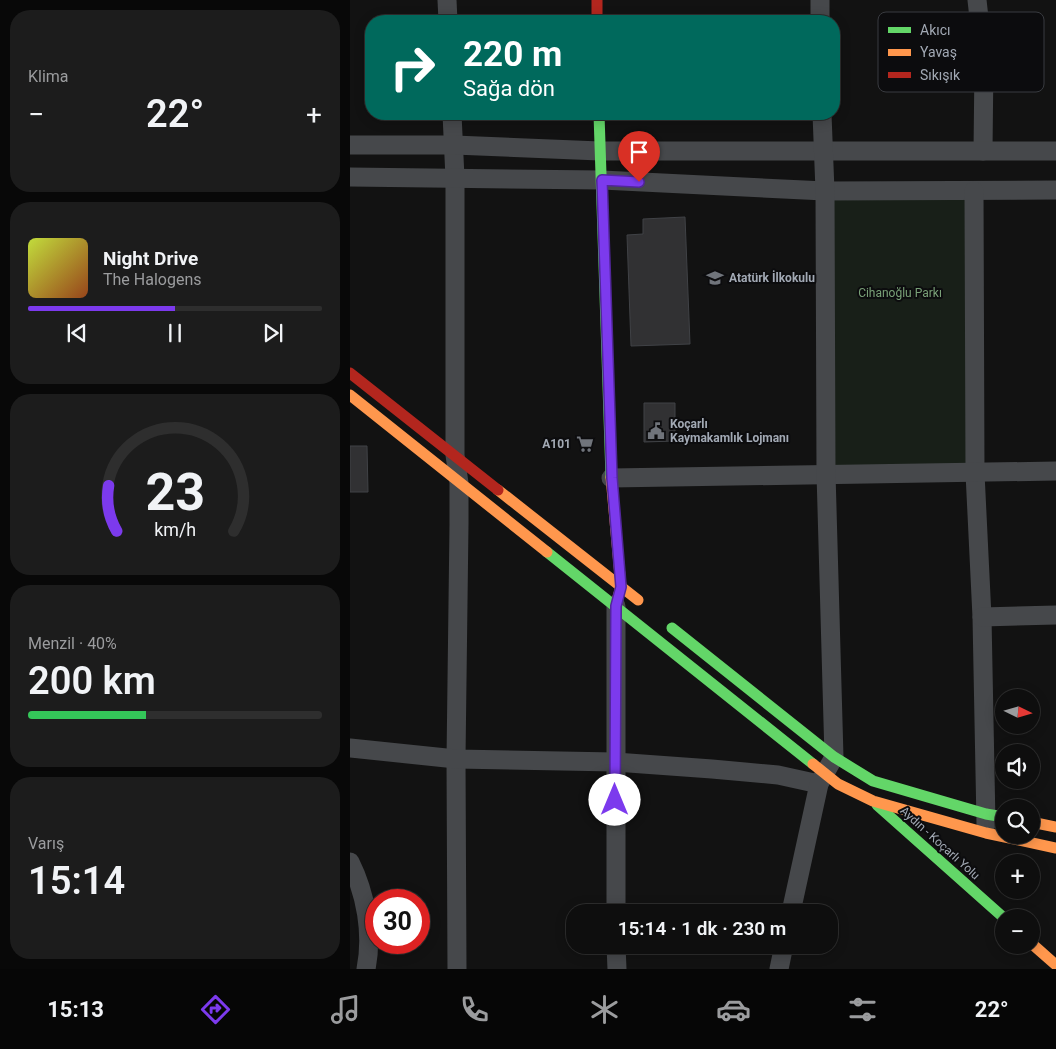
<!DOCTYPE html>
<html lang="tr">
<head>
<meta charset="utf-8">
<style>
  :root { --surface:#0e0e0e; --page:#1c1c1c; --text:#f1f3f6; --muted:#9b9c9e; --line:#2e2e2e; --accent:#7c3aed }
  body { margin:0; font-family:Roboto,sans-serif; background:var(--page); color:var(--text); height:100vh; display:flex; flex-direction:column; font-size:19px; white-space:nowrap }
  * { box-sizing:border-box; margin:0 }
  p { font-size:16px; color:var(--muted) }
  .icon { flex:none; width:28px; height:28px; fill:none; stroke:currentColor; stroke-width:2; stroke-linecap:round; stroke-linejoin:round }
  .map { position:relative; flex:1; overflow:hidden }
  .panel { display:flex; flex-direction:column; gap:10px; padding:10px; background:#080808; width:350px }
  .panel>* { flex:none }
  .guide { position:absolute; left:15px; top:15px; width:475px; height:105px; border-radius:20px; box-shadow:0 2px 12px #0003,0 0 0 1px var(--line); background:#00695c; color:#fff; overflow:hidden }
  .needle { width:32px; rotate:95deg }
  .controls { position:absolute; left:645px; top:689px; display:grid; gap:10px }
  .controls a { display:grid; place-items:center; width:45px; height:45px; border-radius:50%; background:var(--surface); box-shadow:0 2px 12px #0003,0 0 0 1px var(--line); font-size:25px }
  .speed { position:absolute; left:15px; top:889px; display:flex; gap:10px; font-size:25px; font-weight:700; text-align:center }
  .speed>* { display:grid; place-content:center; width:65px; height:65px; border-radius:50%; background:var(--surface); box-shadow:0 2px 12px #0003,0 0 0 1px var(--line); line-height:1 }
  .speed .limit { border:8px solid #d22; background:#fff; color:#111 }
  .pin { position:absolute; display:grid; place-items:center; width:42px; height:42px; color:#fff; margin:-51px -21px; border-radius:50% 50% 50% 0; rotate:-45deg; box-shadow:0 0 5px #0007 }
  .pin .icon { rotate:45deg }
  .me { position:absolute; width:55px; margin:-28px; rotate:0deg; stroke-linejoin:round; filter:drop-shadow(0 0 4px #0008) }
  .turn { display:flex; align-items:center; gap:18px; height:105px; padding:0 15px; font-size:22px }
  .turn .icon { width:65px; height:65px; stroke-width:2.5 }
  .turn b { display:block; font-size:35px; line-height:42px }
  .big { font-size:38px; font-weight:600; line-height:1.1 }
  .panel .card { flex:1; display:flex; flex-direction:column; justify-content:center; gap:8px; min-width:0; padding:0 18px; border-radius:20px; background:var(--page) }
  .panel .dial { align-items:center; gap:0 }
  .dial svg { height:130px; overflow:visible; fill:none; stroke:var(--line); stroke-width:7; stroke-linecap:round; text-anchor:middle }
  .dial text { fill:var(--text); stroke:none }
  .song { display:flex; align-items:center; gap:15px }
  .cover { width:60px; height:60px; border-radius:8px; background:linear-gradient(135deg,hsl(70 70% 55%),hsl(20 70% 35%)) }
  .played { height:5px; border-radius:2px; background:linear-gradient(90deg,var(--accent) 50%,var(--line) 50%) }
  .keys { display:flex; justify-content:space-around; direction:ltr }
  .heat { display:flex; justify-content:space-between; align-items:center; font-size:28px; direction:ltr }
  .charge { height:8px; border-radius:4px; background:linear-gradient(90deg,#34c759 40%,var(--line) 0) }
  .trip { position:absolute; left:216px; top:904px; width:272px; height:50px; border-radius:20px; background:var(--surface); box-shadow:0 2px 12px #0003,0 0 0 1px var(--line); font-weight:600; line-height:50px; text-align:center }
  .tab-bar { display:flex; height:80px; justify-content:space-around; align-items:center; background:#060606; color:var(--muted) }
  .tab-bar .icon { width:35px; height:35px }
  .tab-bar .active { color:var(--accent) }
  .tab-bar b { font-size:22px; color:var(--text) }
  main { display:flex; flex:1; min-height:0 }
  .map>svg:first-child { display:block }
</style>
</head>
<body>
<main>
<section class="panel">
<div class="card"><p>Klima</p>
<div class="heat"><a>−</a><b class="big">22°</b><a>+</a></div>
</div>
<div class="card">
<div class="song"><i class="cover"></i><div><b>Night Drive</b><p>The Halogens</p></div></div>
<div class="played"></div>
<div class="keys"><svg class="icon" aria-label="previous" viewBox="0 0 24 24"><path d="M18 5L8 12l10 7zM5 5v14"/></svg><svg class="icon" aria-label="pause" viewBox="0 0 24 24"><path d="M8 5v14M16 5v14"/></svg><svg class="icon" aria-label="next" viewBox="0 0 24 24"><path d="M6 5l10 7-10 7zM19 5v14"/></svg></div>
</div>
<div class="card dial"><svg viewBox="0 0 100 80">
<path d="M14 69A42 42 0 1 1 86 69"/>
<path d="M14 69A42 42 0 0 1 9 41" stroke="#7c3aed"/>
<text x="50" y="56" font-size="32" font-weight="700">23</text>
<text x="50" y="72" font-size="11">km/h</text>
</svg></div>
<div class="card"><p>Menzil · 40%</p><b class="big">200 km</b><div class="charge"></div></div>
<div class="card"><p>Varış</p><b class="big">15:14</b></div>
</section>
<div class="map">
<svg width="706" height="969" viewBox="0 0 706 969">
  <rect width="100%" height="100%" fill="#121212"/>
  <polygon fill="#181f18" points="475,191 624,191 625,473 476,473"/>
  <g fill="#313133" stroke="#404246">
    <polygon points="335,217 340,344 281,346 277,235 293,234 293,219"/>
    <polygon points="294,403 325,403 325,441 294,442"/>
    <polygon points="0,446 17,446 18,492 0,492"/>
  </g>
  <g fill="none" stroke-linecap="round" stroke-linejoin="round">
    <g stroke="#46484b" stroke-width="19">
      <polyline points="97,0 98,21"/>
      <polyline points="470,0 470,21"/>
      <polyline points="627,0 634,63 633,151"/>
      <polyline points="102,114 105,178 105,455 109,483 109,524 106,759 107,969"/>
      <polyline points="0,145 104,145 250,151 706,151"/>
      <polyline points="0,177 252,180 475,191 706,190"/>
      <polyline points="624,191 625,473 632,617 636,824"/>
      <polyline points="261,478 706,471"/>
      <polyline points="266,606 266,912"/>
      <polyline points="632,617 706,615"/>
      <polyline points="0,748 106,759 265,762 362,769 428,775 469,784"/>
      <path d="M0 862C16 894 23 934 16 969"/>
      <polyline points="441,912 469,784 484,757 476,473 475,191 472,114"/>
      <polyline points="266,945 267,969"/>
      <polyline points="429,969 434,945"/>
    </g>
    <g stroke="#63d668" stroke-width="11">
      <polyline points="249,114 261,477"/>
      <polyline points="197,552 463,764"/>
      <polyline points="322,628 484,757 523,781 636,814 654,817"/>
      <polyline points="527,805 654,918"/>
    </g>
    <g stroke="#ff974d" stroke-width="11">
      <polyline points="0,395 197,552"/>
      <polyline points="261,477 271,587 268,597"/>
      <polyline points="148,490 288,600"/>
      <polyline points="463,764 488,784 523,801 636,833 706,848"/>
      <polyline points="681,822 706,827"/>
      <polyline points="681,943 706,965"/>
    </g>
    <g stroke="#b3261e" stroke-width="11">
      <polyline points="247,0 247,21"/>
      <polyline points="0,373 148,490"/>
    </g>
  </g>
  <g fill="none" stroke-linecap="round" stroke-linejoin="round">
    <g stroke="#51269a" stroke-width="12">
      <polyline id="route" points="265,800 266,606 271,587 262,478 252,180 289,182"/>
    </g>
    <use href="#route" stroke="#7c3aed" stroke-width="9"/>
  </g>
  <defs>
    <g id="school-bare" transform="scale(1.35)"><path d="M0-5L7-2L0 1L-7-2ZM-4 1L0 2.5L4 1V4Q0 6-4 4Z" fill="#70747b" stroke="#0c0c0e" stroke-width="2.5" paint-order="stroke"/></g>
    <g id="civic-bare" transform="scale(1.35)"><path d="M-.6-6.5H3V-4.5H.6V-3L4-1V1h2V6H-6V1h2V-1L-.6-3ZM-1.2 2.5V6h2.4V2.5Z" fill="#70747b" stroke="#0c0c0e" stroke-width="2.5" paint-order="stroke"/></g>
    <g id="supermarket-bare" transform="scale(1.35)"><path d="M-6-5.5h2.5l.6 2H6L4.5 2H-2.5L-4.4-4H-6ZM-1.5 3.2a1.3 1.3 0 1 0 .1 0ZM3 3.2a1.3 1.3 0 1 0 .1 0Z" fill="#70747b" stroke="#0c0c0e" stroke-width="2.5" paint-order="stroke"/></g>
  </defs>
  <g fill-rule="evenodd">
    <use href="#school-bare" x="365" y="278"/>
    <use href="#civic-bare" x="306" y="431"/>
    <use href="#supermarket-bare" x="235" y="444"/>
  </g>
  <g text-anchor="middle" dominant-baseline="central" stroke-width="4" stroke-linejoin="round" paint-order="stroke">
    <g font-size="12" font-weight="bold" fill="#a2a9b4" stroke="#0c0c0e" text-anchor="start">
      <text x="379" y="278">Atatürk İlkokulu</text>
      <text x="320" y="424">Koçarlı<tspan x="320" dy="14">Kaymakamlık Lojmanı</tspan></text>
      <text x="221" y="444" text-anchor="end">A101</text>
    </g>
    <g font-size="12" fill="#79a077" stroke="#0c0c0e">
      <text x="550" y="293">Cihanoğlu Parkı</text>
    </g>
    <g font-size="12" fill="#a2a9b4" stroke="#0c0c0e">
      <text transform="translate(590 843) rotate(42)">Aydın - Koçarlı Yolu</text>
    </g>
  </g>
  <rect x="528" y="12" width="166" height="80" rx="8" fill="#0c0c0e" stroke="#393b40" stroke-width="1"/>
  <rect x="538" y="27" width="23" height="6" fill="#63d668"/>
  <rect x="538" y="49" width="23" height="7" fill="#ff974d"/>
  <rect x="538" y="72" width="23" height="6" fill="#b3261e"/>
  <g font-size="14" fill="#a2a9b4">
    <text x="570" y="35">Akıcı</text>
    <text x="570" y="57">Yavaş</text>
    <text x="570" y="80">Sıkışık</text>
  </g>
</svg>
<div class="controls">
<a><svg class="needle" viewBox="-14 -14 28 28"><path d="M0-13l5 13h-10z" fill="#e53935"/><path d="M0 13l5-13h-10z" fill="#9b9c9e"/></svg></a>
<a><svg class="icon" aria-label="sound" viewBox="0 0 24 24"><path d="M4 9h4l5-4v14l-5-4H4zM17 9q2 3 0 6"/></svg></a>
<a><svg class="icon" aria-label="search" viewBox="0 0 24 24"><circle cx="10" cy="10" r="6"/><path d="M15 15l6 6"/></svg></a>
<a>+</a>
<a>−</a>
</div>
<div class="speed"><div class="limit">30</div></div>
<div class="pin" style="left:289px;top:182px;background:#d93025"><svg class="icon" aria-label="arrive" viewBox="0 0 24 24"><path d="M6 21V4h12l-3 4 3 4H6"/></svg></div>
<svg class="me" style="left:265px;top:800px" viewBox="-20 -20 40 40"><circle r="19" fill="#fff"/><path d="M0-13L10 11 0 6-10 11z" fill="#7c3aed"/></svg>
<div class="trip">15:14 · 1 dk · 230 m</div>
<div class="guide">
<div class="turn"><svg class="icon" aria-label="right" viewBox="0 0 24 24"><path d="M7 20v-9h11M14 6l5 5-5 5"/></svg><div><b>220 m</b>Sağa dön</div></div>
</div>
</div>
</main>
<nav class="tab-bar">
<b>15:13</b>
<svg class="icon active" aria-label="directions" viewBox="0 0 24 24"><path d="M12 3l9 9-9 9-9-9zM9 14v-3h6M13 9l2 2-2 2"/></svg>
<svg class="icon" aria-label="music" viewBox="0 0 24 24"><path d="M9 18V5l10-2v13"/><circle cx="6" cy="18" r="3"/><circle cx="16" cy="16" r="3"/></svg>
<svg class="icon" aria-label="phone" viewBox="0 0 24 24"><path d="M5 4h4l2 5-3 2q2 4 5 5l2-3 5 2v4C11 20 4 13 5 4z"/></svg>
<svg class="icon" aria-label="climate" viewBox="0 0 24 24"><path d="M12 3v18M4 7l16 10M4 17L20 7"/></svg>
<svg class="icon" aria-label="car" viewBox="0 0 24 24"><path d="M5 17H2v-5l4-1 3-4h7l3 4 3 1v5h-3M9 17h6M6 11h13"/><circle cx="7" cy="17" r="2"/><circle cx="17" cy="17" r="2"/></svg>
<svg class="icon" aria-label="filters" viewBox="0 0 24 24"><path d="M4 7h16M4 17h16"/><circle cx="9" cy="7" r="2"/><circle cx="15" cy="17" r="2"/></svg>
<b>22°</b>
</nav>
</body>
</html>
